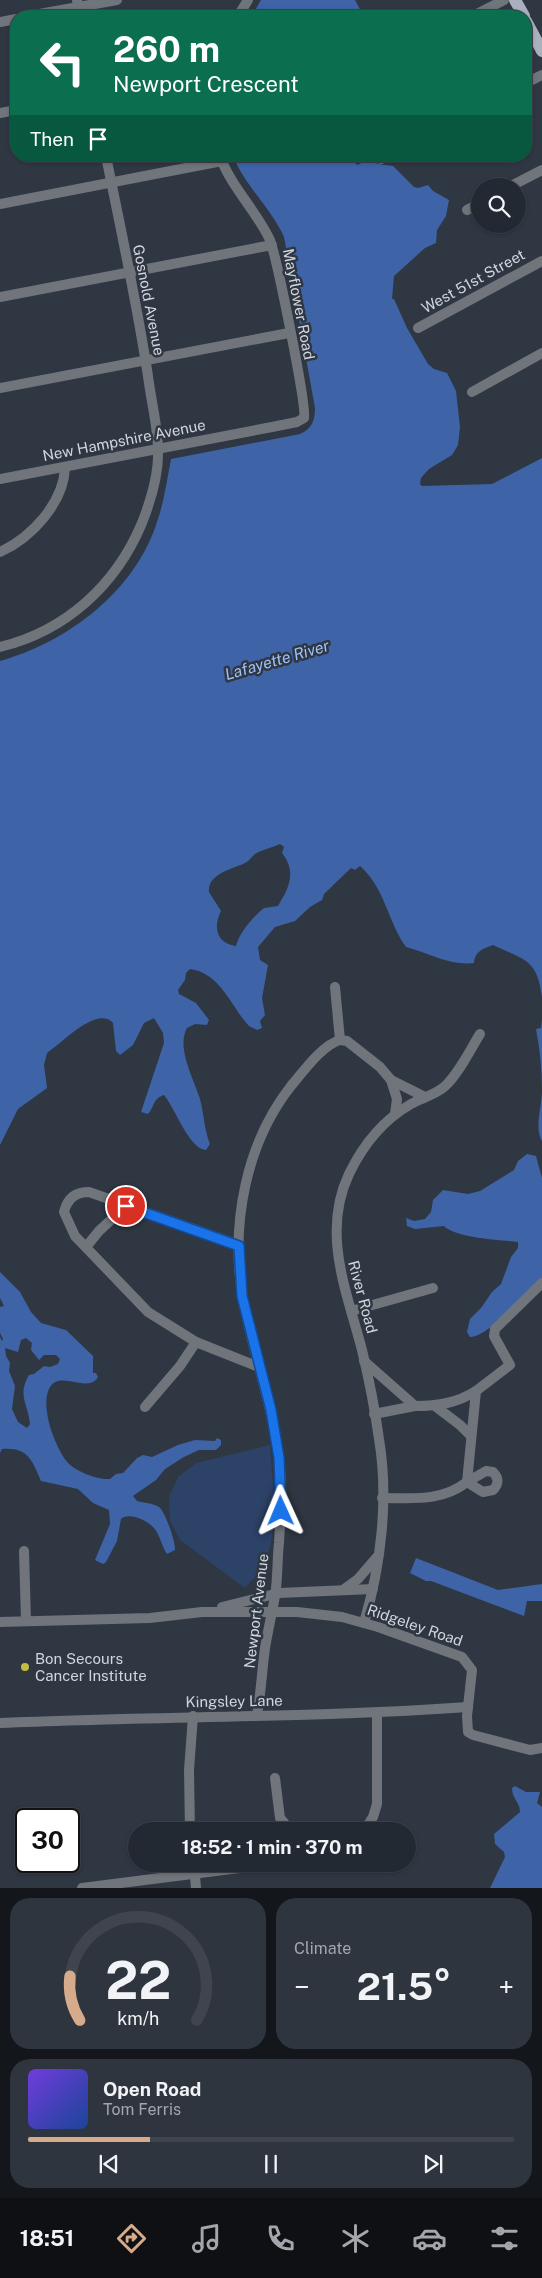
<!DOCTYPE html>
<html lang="en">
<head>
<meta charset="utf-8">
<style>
  :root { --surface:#232932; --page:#2f353e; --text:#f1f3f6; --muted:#a3a6ac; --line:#40454d; --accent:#d6ab8b }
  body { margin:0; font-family:"Public Sans",sans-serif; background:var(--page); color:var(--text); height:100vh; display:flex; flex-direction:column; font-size:19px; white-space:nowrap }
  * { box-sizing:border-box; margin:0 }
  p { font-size:16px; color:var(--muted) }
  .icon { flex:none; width:28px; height:28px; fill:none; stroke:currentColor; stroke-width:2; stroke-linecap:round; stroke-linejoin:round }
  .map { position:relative; height:1888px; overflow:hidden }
  .sheet { display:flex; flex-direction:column; gap:10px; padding:10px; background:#13171c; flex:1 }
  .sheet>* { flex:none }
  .banner { position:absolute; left:10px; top:10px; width:522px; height:152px; border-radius:20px; box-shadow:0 1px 4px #0004,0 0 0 1px var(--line); background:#0b6e4f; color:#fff; overflow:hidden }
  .tools { position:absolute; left:471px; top:178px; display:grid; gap:10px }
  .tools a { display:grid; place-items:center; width:55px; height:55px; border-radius:50%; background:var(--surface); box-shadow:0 1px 4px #0004,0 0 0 1px var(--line); font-size:25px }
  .speed { position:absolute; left:15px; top:1808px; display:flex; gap:10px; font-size:25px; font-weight:700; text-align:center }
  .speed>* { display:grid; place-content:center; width:65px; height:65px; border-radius:50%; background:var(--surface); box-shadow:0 1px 4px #0004,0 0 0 1px var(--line); line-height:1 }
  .speed .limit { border:2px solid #111; border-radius:8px; background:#fff; color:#111 }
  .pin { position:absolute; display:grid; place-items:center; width:42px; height:42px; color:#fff; margin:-21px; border:2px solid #fff; border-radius:50%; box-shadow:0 1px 5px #0007 }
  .me { position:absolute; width:55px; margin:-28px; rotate:359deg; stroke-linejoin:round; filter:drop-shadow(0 0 4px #0008) }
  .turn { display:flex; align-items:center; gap:18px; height:105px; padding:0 20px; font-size:22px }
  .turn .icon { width:65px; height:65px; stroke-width:2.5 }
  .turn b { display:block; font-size:35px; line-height:42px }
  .then { display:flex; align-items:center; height:48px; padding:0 20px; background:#0003; gap:10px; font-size:19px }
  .big { font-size:38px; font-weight:700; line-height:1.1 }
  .sheet .widget { flex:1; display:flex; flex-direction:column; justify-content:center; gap:8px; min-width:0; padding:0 18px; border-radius:20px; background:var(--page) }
  .sheet .dial { align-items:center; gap:0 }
  .dial svg { height:130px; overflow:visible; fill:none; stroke:var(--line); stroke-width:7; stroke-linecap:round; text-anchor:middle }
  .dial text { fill:var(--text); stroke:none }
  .song { display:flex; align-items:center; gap:15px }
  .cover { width:60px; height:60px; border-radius:8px; background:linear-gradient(135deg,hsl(260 70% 55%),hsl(220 70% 35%)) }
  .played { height:5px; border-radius:2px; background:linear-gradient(90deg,var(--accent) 25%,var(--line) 25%) }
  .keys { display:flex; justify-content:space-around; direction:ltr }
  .heat { display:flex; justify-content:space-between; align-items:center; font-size:28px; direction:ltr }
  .sheet .tiles { flex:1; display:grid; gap:10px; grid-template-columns:1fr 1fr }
  .widget:last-child { grid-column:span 2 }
  .trip { position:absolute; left:128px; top:1822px; width:288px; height:50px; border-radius:25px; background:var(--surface); box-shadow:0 1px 4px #0004,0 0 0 1px var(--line); font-weight:700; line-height:50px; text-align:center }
  .tabs { display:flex; height:80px; justify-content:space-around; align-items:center; background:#0e1014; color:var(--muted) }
  .tabs .icon { width:35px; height:35px }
  .tabs .active { color:var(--accent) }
  .tabs b { font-size:22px; color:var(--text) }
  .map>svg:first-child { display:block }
</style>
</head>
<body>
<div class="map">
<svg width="542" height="1888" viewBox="0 0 542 1888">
  <rect width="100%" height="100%" fill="#2f3743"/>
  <path fill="#2c4267" d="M270 1445C272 1481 281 1539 260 1571 256 1577 250 1582 245 1588L180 1540 170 1521 169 1497 178 1477 196 1463Z"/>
  <g fill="#3e63a6" fill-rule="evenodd">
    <polygon points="261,0 355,0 362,13 358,16 252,16"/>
    <path d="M233 156H351L357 165 370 159 378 164 393 166 414 187 418 188 428 185 433 191 449 200 446 216 437 230 436 243 425 248 394 276 392 299H394L407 328 428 364 434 369 447 373 456 391 460 427 458 445 452 455 429 469 421 478 420 484 422 486 492 484 542 458V997C537 959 525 960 493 945 483 949 475 951 474 963 451 966 428 953 406 947 388 922 385 888 360 866L355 870 351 868 324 894 322 900 310 907 295 921 275 927 258 947 260 960 268 965 262 998 265 1015 260 1021 262 1028 257 1030 249 1026C231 1007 221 973 190 969L186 973 185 980 178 990 179 994 196 1003 209 1020 207 1025 195 1024 187 1028C176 1048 194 1079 200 1099 204 1114 204 1129 210 1144L206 1150C189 1149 175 1108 164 1095 153 1098 154 1108 148 1114L141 1112 164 1043 163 1033 154 1018 144 1023 133 1045 120 1055 116 1051 113 1023C97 1005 61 1044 47 1053L44 1065 47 1088 18 1109 0 1145V661C68 642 135 591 157 522 164 502 167 480 171 459L300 434C312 429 315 420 315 408L284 237C271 208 245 186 233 156ZM280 844 284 847 282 853C297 872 289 888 278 906L264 908C253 917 239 933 236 946 216 943 213 927 221 911L209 892C207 875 231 869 243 864 249 862 251 857 255 854 263 849 272 848 280 844Z"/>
    <path d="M542 1019V1141C534 1126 542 1108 542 1091 542 1071 540 1049 536 1029L541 1028Z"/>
    <path d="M527 1154 536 1156 542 1178V1278C532 1292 486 1338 470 1337L467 1332 470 1319 481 1308 492 1292 501 1284 511 1257 518 1248V1242C499 1240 456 1238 444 1226L415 1229 407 1226 406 1218 414 1221 425 1219 431 1212 433 1200 443 1190 468 1194 480 1191 514 1170 518 1161Z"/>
    <path d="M0 1272 20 1292 31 1312 41 1323 66 1330 93 1356V1373H96L98 1377C88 1394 61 1370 50 1387 39 1405 55 1448 68 1463 77 1472 98 1480 110 1479L116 1474 123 1473 137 1458 143 1455 152 1457 178 1445 195 1440 215 1441 217 1438 221 1440V1445L216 1450H199L184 1457 165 1469 156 1480 133 1496 137 1501C144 1503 153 1503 159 1507 165 1511 176 1543 175 1550L167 1554C162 1547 160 1535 154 1528 147 1520 129 1512 121 1519L117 1541 106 1562 103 1564 95 1560 110 1524 109 1510 93 1503 78 1489 41 1481C32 1460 28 1447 2 1449L0 1453V1337L2 1341 3 1339 0 1333V1307L4 1306 0 1298ZM26 1338 32 1343 31 1350 39 1360 44 1355H56L60 1359 58 1364 50 1367 44 1366 34 1374 29 1375C17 1395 28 1404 30 1424L27 1428 18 1422 12 1409 15 1386 9 1371 10 1363 6 1356 5 1348 18 1352 21 1340Z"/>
    <polygon points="416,1558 498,1590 542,1584 542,1601 527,1601 524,1616 431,1581 426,1581 410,1573"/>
    <path d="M515 1786 526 1792H540L537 1803 542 1807V1888H490L505 1857 504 1852 495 1844 494 1834 520 1812C520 1802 512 1799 512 1788Z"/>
  </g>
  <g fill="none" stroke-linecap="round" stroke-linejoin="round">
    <g stroke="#70747b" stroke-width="10">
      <polyline points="77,0 80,16"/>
      <polyline points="28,16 117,0"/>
      <polyline points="238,16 248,0"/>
      <polyline points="473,16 504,0"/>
      <polyline points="0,22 16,19"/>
      <polyline points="526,83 542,75"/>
      <polyline points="0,113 16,110"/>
      <polyline points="381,159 390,156"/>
      <polyline points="511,186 542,170"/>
      <polyline points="0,204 222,161"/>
      <polyline points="467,210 480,203"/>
      <polyline points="0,297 272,245"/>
      <polyline points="418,328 542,261"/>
      <polyline points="0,388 289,333"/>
      <polyline points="472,392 542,353"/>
      <path d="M0 479 272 427 297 422 304 418C307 407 276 252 269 238 255 209 231 187 220 156"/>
      <path d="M0 552C31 538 64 503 65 467"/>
      <path d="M0 647C66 631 116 585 142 523 151 500 159 475 158 450 158 428 152 405 149 383 138 307 121 231 106 156"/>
      <polyline points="335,987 340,1040"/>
      <polyline points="340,1040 347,1041 380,1067 391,1080 425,1097"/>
      <polyline points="391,1080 397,1099 395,1114"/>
      <path d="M239 1245 89 1192C75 1192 67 1199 64 1212L75 1236 148 1312 196 1342 259 1367"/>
      <polyline points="86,1247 99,1231 126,1206"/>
      <polyline points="351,1311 433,1288"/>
      <path d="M364 1361 415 1406C438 1406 457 1403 476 1391"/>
      <polyline points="435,1406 460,1425 471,1436"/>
      <polyline points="145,1407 180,1366 196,1342"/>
      <polyline points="374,1414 415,1406"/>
      <path d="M486 1471 493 1472C499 1478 499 1484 493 1490L483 1492 467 1482Z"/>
      <path d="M382 1498C413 1498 441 1502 467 1482L476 1391 510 1365 494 1336 495 1329 542 1283"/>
      <polyline points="24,1551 26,1621"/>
      <polyline points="343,1590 358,1579 377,1557"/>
      <polyline points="222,1607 279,1593 373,1589"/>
      <polyline points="0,1622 150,1618 202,1612 297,1612 342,1617 378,1627 462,1657 472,1670 467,1716 468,1732 473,1735 530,1750 542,1748"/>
      <path d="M364 1623C381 1565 389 1499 379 1439 375 1410 369 1379 362 1350 347 1292 321 1233 349 1174 363 1145 383 1120 411 1104 421 1098 435 1095 444 1087 458 1075 470 1050 480 1034"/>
      <path d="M257 1715C261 1693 262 1670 265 1648 268 1630 272 1613 275 1596 278 1578 277 1560 279 1543 280 1523 282 1503 281 1482 278 1418 253 1357 242 1294 231 1223 246 1143 291 1086 303 1072 322 1045 340 1040"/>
      <path d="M0 1723C156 1716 312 1718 468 1707"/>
      <polyline points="275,1778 280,1818 291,1831"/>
      <polyline points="190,1831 189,1770 193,1716"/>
      <polyline points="364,1831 373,1817 377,1804 377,1713"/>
      <polyline points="194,1864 196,1888"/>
      <polyline points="82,1888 271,1864"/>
    </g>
    <g stroke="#a9b0be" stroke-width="12">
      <polyline points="515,0 524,16"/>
      <polyline points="526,21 542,51"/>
    </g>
  </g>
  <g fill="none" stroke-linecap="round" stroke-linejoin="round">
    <g stroke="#114b97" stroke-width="12">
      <polyline id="route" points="126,1206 239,1246 242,1296 271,1410 279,1458 281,1511"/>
    </g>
    <use href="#route" stroke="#1a73e8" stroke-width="9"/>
  </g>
  <circle fill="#c1be40" stroke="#2f3743" stroke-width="2" cx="25" cy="1667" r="5"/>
  <g text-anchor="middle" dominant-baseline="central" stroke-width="5" stroke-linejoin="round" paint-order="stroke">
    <g font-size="15" fill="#d1d6de" stroke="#2f3743">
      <text transform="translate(473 281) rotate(-29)">West 51st Street</text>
      <text transform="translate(149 300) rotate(79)">Gosnold Avenue</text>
      <text transform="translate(299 304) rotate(79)">Mayflower Road</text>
      <text transform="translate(124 440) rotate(-11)">New Hampshire Avenue</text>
      <text transform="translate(363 1297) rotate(75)">River Road</text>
      <text transform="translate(256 1611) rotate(-83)">Newport Avenue</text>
      <text transform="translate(415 1625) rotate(19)">Ridgeley Road</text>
      <text transform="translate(234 1701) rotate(-1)">Kingsley Lane</text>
    </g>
    <g font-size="15" fill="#d1d6de" stroke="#2f3743" text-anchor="start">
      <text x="35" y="1658">Bon Secours<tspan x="35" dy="17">Cancer Institute</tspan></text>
    </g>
    <g font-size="16" font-style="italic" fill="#a1c1f9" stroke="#2f3743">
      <text transform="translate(277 660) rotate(-16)">Lafayette River</text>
    </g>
  </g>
</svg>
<div class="tools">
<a><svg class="icon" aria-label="search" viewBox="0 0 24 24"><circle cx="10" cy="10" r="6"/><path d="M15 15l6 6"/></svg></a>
</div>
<div class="speed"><div class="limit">30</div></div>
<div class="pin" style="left:126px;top:1206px;background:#d93025"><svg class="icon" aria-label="arrive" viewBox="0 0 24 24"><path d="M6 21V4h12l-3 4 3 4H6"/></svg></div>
<svg class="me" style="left:281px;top:1511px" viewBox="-20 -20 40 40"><path d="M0-17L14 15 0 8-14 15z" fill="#1a73e8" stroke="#fff" stroke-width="4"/></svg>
<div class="trip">18:52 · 1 min · 370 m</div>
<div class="banner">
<div class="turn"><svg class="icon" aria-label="left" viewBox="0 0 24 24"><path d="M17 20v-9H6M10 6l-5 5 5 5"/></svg><div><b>260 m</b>Newport Crescent</div></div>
<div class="then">Then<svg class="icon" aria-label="arrive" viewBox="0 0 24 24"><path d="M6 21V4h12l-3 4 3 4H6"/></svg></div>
</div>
</div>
<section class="sheet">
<div class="tiles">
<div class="widget dial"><svg viewBox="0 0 100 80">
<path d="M14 69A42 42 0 1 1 86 69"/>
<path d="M14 69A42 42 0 0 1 8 42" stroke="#d6ab8b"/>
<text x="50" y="56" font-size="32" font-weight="700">22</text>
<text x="50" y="72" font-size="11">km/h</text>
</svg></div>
<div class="widget"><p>Climate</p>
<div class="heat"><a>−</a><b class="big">21.5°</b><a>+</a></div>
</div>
<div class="widget">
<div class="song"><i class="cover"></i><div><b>Open Road</b><p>Tom Ferris</p></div></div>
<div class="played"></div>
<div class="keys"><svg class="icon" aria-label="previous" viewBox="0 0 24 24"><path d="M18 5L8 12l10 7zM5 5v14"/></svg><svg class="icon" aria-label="pause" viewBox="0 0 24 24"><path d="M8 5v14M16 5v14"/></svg><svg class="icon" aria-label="next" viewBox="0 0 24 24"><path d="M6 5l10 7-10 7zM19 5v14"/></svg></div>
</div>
</div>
</section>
<nav class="tabs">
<b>18:51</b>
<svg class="icon active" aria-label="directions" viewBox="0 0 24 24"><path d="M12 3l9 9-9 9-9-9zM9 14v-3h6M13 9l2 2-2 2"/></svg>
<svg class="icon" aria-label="music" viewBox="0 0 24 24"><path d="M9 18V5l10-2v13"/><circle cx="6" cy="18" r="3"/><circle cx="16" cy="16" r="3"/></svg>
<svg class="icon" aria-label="phone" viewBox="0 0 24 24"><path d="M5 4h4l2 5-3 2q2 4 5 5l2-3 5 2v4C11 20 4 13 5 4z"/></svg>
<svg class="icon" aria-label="climate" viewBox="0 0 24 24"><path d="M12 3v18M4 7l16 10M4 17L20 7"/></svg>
<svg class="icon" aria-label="car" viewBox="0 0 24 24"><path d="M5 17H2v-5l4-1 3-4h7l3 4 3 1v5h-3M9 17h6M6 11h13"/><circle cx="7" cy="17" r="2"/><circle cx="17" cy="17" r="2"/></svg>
<svg class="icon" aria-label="filters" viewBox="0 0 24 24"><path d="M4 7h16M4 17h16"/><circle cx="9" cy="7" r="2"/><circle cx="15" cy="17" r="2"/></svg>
</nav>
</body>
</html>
